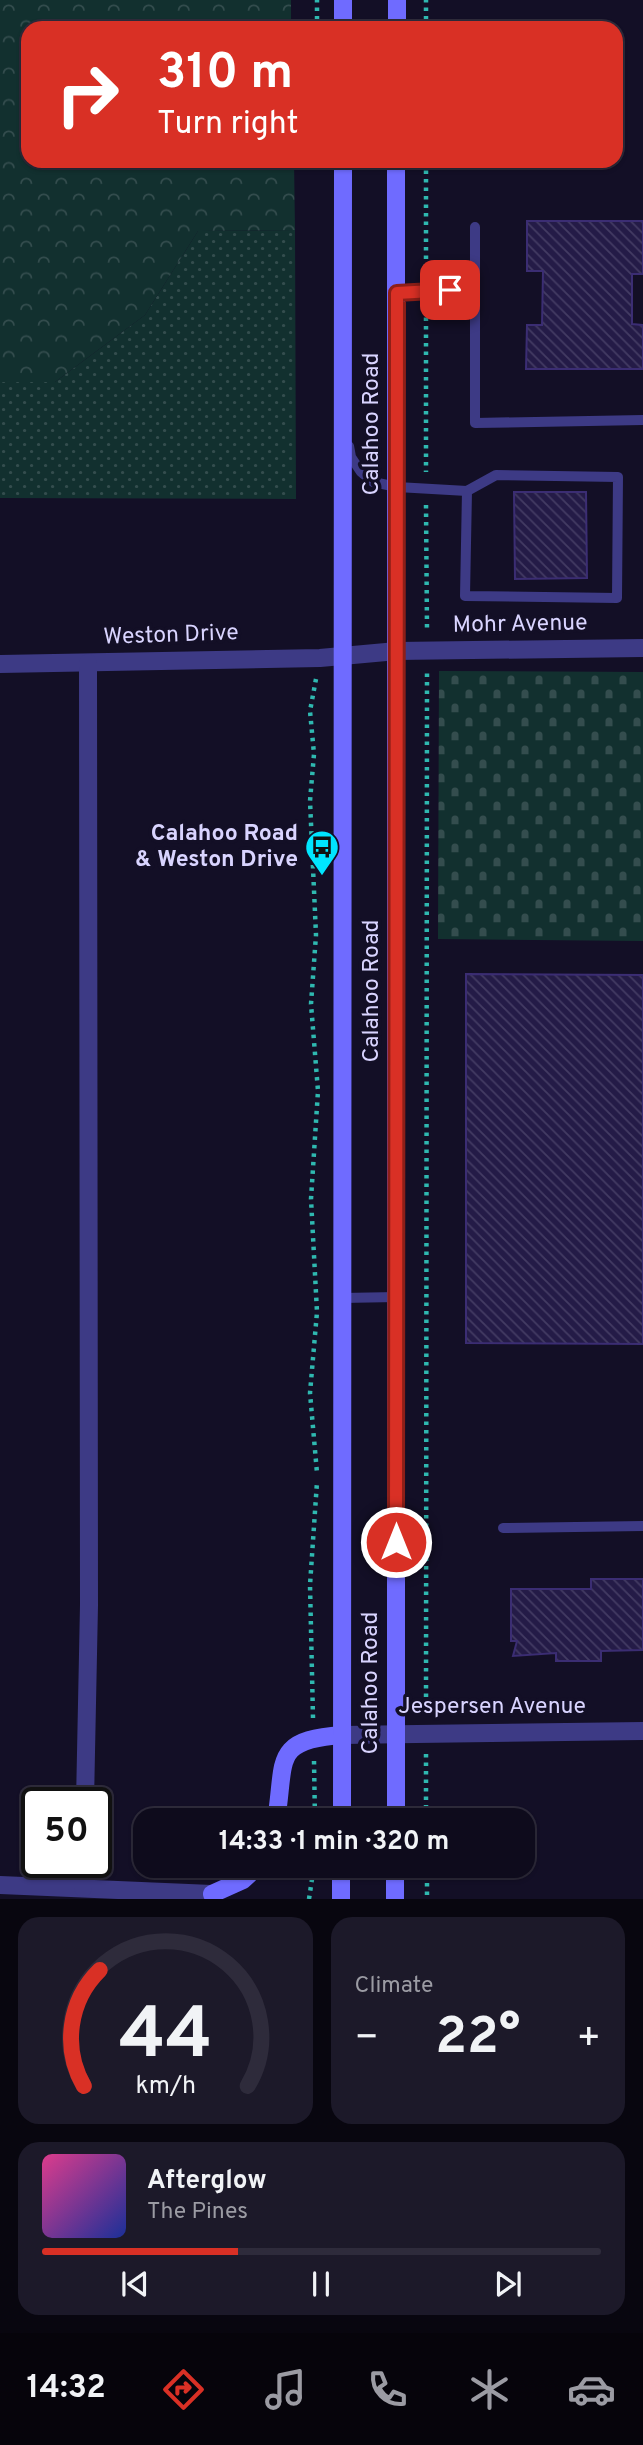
<!DOCTYPE html>
<html lang="en">
<head>
<meta charset="utf-8">
<style>
  :root { --surface:#0e0b1c; --page:#1c1929; --text:#f1f3f6; --muted:#9b9ba3; --line:#2e2b3b; --accent:#d93025 }
  body { margin:0; font-family:Overpass,sans-serif; background:var(--page); color:var(--text); height:100vh; display:flex; flex-direction:column; font-size:26px; white-space:nowrap }
  * { box-sizing:border-box; margin:0 }
  p { font-size:23px; color:var(--muted) }
  .icon { flex:none; width:38px; height:38px; fill:none; stroke:currentColor; stroke-width:2; stroke-linecap:round; stroke-linejoin:round }
  .map { position:relative; height:1899px; overflow:hidden }
  .side { display:flex; flex-direction:column; gap:18px; padding:18px; background:#08060f; flex:1 }
  .side>* { flex:none }
  .banner { position:absolute; left:21px; top:21px; width:602px; height:147px; border-radius:21px; box-shadow:0 2px 5px #0004,0 0 0 2px var(--line); background:#d93025; color:#fff; overflow:hidden }
  .speed { position:absolute; left:21px; top:1787px; display:flex; gap:14px; font-size:35px; font-weight:700; text-align:center }
  .speed>* { display:grid; place-content:center; width:91px; height:91px; border-radius:50%; background:var(--surface); box-shadow:0 2px 5px #0004,0 0 0 2px var(--line); line-height:1 }
  .speed .limit { border:4px solid #111; border-radius:10px; background:#fff; color:#111 }
  .pin { position:absolute; display:grid; place-items:center; width:60px; height:60px; color:#fff; margin:-30px; border-radius:14px; box-shadow:0 4px 10px #0006 }
  .me { position:absolute; width:77px; margin:-38px; rotate:0deg; stroke-linejoin:round; filter:drop-shadow(0 0 5px #0008) }
  .turn { display:flex; align-items:center; gap:24px; height:147px; padding:0 21px; font-size:32px }
  .turn .icon { width:91px; height:91px; stroke-width:2.5 }
  .turn b { display:block; font-size:49px; line-height:60px }
  .big { font-size:52px; font-weight:700; line-height:1.1 }
  .side .tile { flex:1; display:flex; flex-direction:column; justify-content:center; gap:10px; min-width:0; padding:0 24px; border-radius:21px; background:var(--page) }
  .side .dial { align-items:center; gap:0 }
  .dial svg { height:182px; overflow:visible; fill:none; stroke:var(--line); stroke-width:7; stroke-linecap:round; text-anchor:middle }
  .dial text { fill:var(--text); stroke:none }
  .song { display:flex; align-items:center; gap:21px }
  .cover { width:84px; height:84px; border-radius:10px; background:linear-gradient(135deg,hsl(330 70% 55%),hsl(230 70% 35%)) }
  .played { height:7px; border-radius:4px; background:linear-gradient(90deg,var(--accent) 35%,var(--line) 35%) }
  .keys { display:flex; justify-content:space-around; direction:ltr }
  .heat { display:flex; justify-content:space-between; align-items:center; font-size:38px; direction:ltr }
  .side .tiles { flex:1; display:grid; gap:18px; grid-template-columns:1fr 1fr }
  .tile:last-child { grid-column:span 2 }
  .trip { position:absolute; left:133px; top:1808px; width:402px; height:70px; border-radius:21px; background:var(--surface); box-shadow:0 2px 5px #0004,0 0 0 2px var(--line); font-weight:700; line-height:70px; text-align:center }
  .tab-bar { display:flex; height:112px; justify-content:space-around; align-items:center; background:#06040b; color:var(--muted) }
  .tab-bar .icon { width:49px; height:49px }
  .tab-bar .on { color:var(--accent) }
  .tab-bar b { font-size:32px; color:var(--text) }
  .map>svg:first-child { display:block }
</style>
</head>
<body>
<div class="map">
<svg width="643" height="1899" viewBox="0 0 643 1899">
  <defs>
    <pattern id="grass-dots" width="8" height="8" patternUnits="userSpaceOnUse" patternTransform="scale(1.75)"><rect width="8" height="8" fill="#12302f"/><path d="M2 2h.1M6 6h.1" fill="none" stroke="#344d4e" stroke-width="1.8" stroke-linecap="round"/></pattern>
    <pattern id="forest-crowns" width="20" height="18" patternUnits="userSpaceOnUse" patternTransform="scale(1.75)"><rect width="20" height="18" fill="#12302f"/><path d="M2 6a3 3 0 1 1 6 0M12 15a3 3 0 1 1 6 0" fill="none" stroke="#344d4e"/></pattern>
    <pattern id="cemetery-stones" width="16" height="16" patternUnits="userSpaceOnUse" patternTransform="scale(1.75)"><rect width="16" height="16" fill="#12302f"/><path d="M2 7V4a2 2 0 0 1 4 0v3zM10 15v-3a2 2 0 0 1 4 0v3z" fill="#344d4e"/></pattern>
    <pattern id="building-back-hatch" width="6" height="6" patternUnits="userSpaceOnUse" patternTransform="scale(1.75)"><rect width="6" height="6" fill="#241b47"/><path d="M-1 5l2 2M0 0l6 6M5-1l2 2" fill="none" stroke="#433b63"/></pattern>
  </defs>
  <rect width="100%" height="100%" fill="#130f26"/>
  <polygon fill="url(#grass-dots)" points="295,230 296,499 0,498 0,382 55,382 145,315 198,231"/>
  <polygon fill="url(#forest-crowns)" points="0,0 291,0 291,28 28,28 28,161 294,161 295,230 198,231 145,315 55,382 0,382"/>
  <polygon fill="url(#cemetery-stones)" points="439,671 643,672 643,941 438,939"/>
  <g fill="url(#building-back-hatch)" stroke="#3b2d73" stroke-width="2">
    <polygon points="527,221 643,221 643,274 632,274 632,324 643,325 643,369 526,369 527,325 542,325 543,271 527,271"/>
    <polygon points="514,492 586,492 587,578 515,579"/>
    <polygon points="466,974 643,975 643,1344 466,1343"/>
    <polygon points="591,1579 643,1579 643,1650 601,1651 601,1661 556,1661 556,1653 513,1656 517,1641 511,1641 511,1589 591,1589"/>
  </g>
  <g fill="none" stroke-linecap="round" stroke-linejoin="round">
    <g stroke="#2fb8b0" stroke-width="4.5" stroke-dasharray="3.5 5" stroke-linecap="butt">
      <polyline points="317,28 317,0"/>
      <polyline points="426,28 426,0"/>
      <polyline points="426,276 426,161"/>
      <polyline points="426,309 426,472"/>
      <polyline points="426,505 427,629"/>
      <polyline points="316,679 310,711 314,754 310,801 316,935 311,1004 318,1091 311,1199 317,1312 310,1393 317,1473"/>
      <polyline points="426,1714 427,673"/>
      <polyline points="313,1718 310,1585 317,1482"/>
      <polyline points="426,1754 426,1820"/>
      <polyline points="314,1761 315,1820"/>
      <polyline points="427,1866 427,1899"/>
      <polyline points="309,1899 314,1866"/>
    </g>
    <g stroke="#3d3a85" stroke-width="10">
      <polyline points="475,227 475,423 643,420"/>
      <polyline points="397,293 473,290"/>
      <polyline points="349,446 351,457 361,472 373,482 397,487 467,491 496,475 618,477 617,598 465,596 467,491"/>
      <polyline points="342,1298 397,1297"/>
      <polyline points="503,1528 643,1526"/>
    </g>
    <g stroke="#3d3a85" stroke-width="18">
      <polyline points="0,664 320,658 397,651 643,648"/>
      <polyline points="342,1735 643,1731"/>
      <polyline points="85,1802 89,1605 88,663"/>
      <polyline points="0,1885 212,1894"/>
      <polyline points="83,1888 83,1862"/>
    </g>
    <g stroke="#6f6bff" stroke-width="18">
      <polyline points="343,28 343,0"/>
      <polyline points="397,28 397,0"/>
      <path d="M276 1820C286 1761 271 1740 342 1735"/>
      <polyline points="342,1820 343,161"/>
      <polyline points="396,1820 396,161"/>
      <polyline points="212,1894 243,1880 258,1866"/>
      <polyline points="341,1899 341,1866"/>
      <polyline points="395,1899 395,1866"/>
    </g>
  </g>
  <g fill="none" stroke-linecap="round" stroke-linejoin="round">
    <g stroke="#8d1f18" stroke-width="18">
      <polyline id="route" points="396,1542 397,293 450,290"/>
    </g>
    <use href="#route" stroke="#d93025" stroke-width="12"/>
  </g>
  <defs>
    <g id="bus-pin" transform="scale(1.75)"><path d="M0 17L-7.5 6A9.5 9.5 0 1 1 7.5 6Z" fill="#00e5ff" stroke="#130f26"/><path d="M-5-6H5V4H4V6H2V4H-2V6H-4V4H-5ZM-3.5-4V0h7V-4ZM-3.5 1.2v1.5H-2V1.2ZM2 1.2v1.5H3.5V1.2Z" fill="#111"/></g>
  </defs>
  <g fill-rule="evenodd">
    <use href="#bus-pin" x="322" y="847"/>
  </g>
  <g text-anchor="middle" dominant-baseline="central" stroke-width="7" stroke-linejoin="round" paint-order="stroke">
    <g font-size="23" fill="#d9d4ff" stroke="#130f26">
      <text transform="translate(372 424) rotate(-90)">Calahoo Road</text>
      <text transform="translate(520 625) rotate(-1)">Mohr Avenue</text>
      <text transform="translate(171 636) rotate(-2)">Weston Drive</text>
      <text transform="translate(372 991) rotate(-90)">Calahoo Road</text>
      <text transform="translate(371 1683) rotate(-90)">Calahoo Road</text>
      <text x="492" y="1707">Jespersen Avenue</text>
    </g>
    <g font-size="23" font-weight="bold" fill="#d9d4ff" stroke="#130f26" text-anchor="end">
      <text x="298" y="834">Calahoo Road<tspan x="298" dy="26">&amp; Weston Drive</tspan></text>
    </g>
  </g>
</svg>
<div class="speed"><div class="limit">50</div></div>
<div class="pin" style="left:450px;top:290px;background:#d93025"><svg class="icon" aria-label="arrive" viewBox="0 0 24 24"><path d="M6 21V4h12l-3 4 3 4H6"/></svg></div>
<svg class="me" style="left:396px;top:1542px" viewBox="-20 -20 40 40"><circle r="17" fill="#d93025" stroke="#fff" stroke-width="3"/><path d="M0-11L8 9 0 5-8 9z" fill="#fff"/></svg>
<div class="trip">14:33 · 1 min · 320 m</div>
<div class="banner">
<div class="turn"><svg class="icon" aria-label="right" viewBox="0 0 24 24"><path d="M7 20v-9h11M14 6l5 5-5 5"/></svg><div><b>310 m</b>Turn right</div></div>
</div>
</div>
<section class="side">
<div class="tiles">
<div class="tile dial"><svg viewBox="0 0 100 80">
<path d="M14 69A42 42 0 1 1 86 69"/>
<path d="M14 69A42 42 0 0 1 21 18" stroke="#d93025"/>
<text x="50" y="56" font-size="32" font-weight="700">44</text>
<text x="50" y="72" font-size="11">km/h</text>
</svg></div>
<div class="tile"><p>Climate</p>
<div class="heat"><a>−</a><b class="big">22°</b><a>+</a></div>
</div>
<div class="tile">
<div class="song"><i class="cover"></i><div><b>Afterglow</b><p>The Pines</p></div></div>
<div class="played"></div>
<div class="keys"><svg class="icon" aria-label="previous" viewBox="0 0 24 24"><path d="M18 5L8 12l10 7zM5 5v14"/></svg><svg class="icon" aria-label="pause" viewBox="0 0 24 24"><path d="M8 5v14M16 5v14"/></svg><svg class="icon" aria-label="next" viewBox="0 0 24 24"><path d="M6 5l10 7-10 7zM19 5v14"/></svg></div>
</div>
</div>
</section>
<nav class="tab-bar">
<b>14:32</b>
<svg class="icon on" aria-label="directions" viewBox="0 0 24 24"><path d="M12 3l9 9-9 9-9-9zM9 14v-3h6M13 9l2 2-2 2"/></svg>
<svg class="icon" aria-label="music" viewBox="0 0 24 24"><path d="M9 18V5l10-2v13"/><circle cx="6" cy="18" r="3"/><circle cx="16" cy="16" r="3"/></svg>
<svg class="icon" aria-label="phone" viewBox="0 0 24 24"><path d="M5 4h4l2 5-3 2q2 4 5 5l2-3 5 2v4C11 20 4 13 5 4z"/></svg>
<svg class="icon" aria-label="climate" viewBox="0 0 24 24"><path d="M12 3v18M4 7l16 10M4 17L20 7"/></svg>
<svg class="icon" aria-label="car" viewBox="0 0 24 24"><path d="M5 17H2v-5l4-1 3-4h7l3 4 3 1v5h-3M9 17h6M6 11h13"/><circle cx="7" cy="17" r="2"/><circle cx="17" cy="17" r="2"/></svg>
</nav>
</body>
</html>
